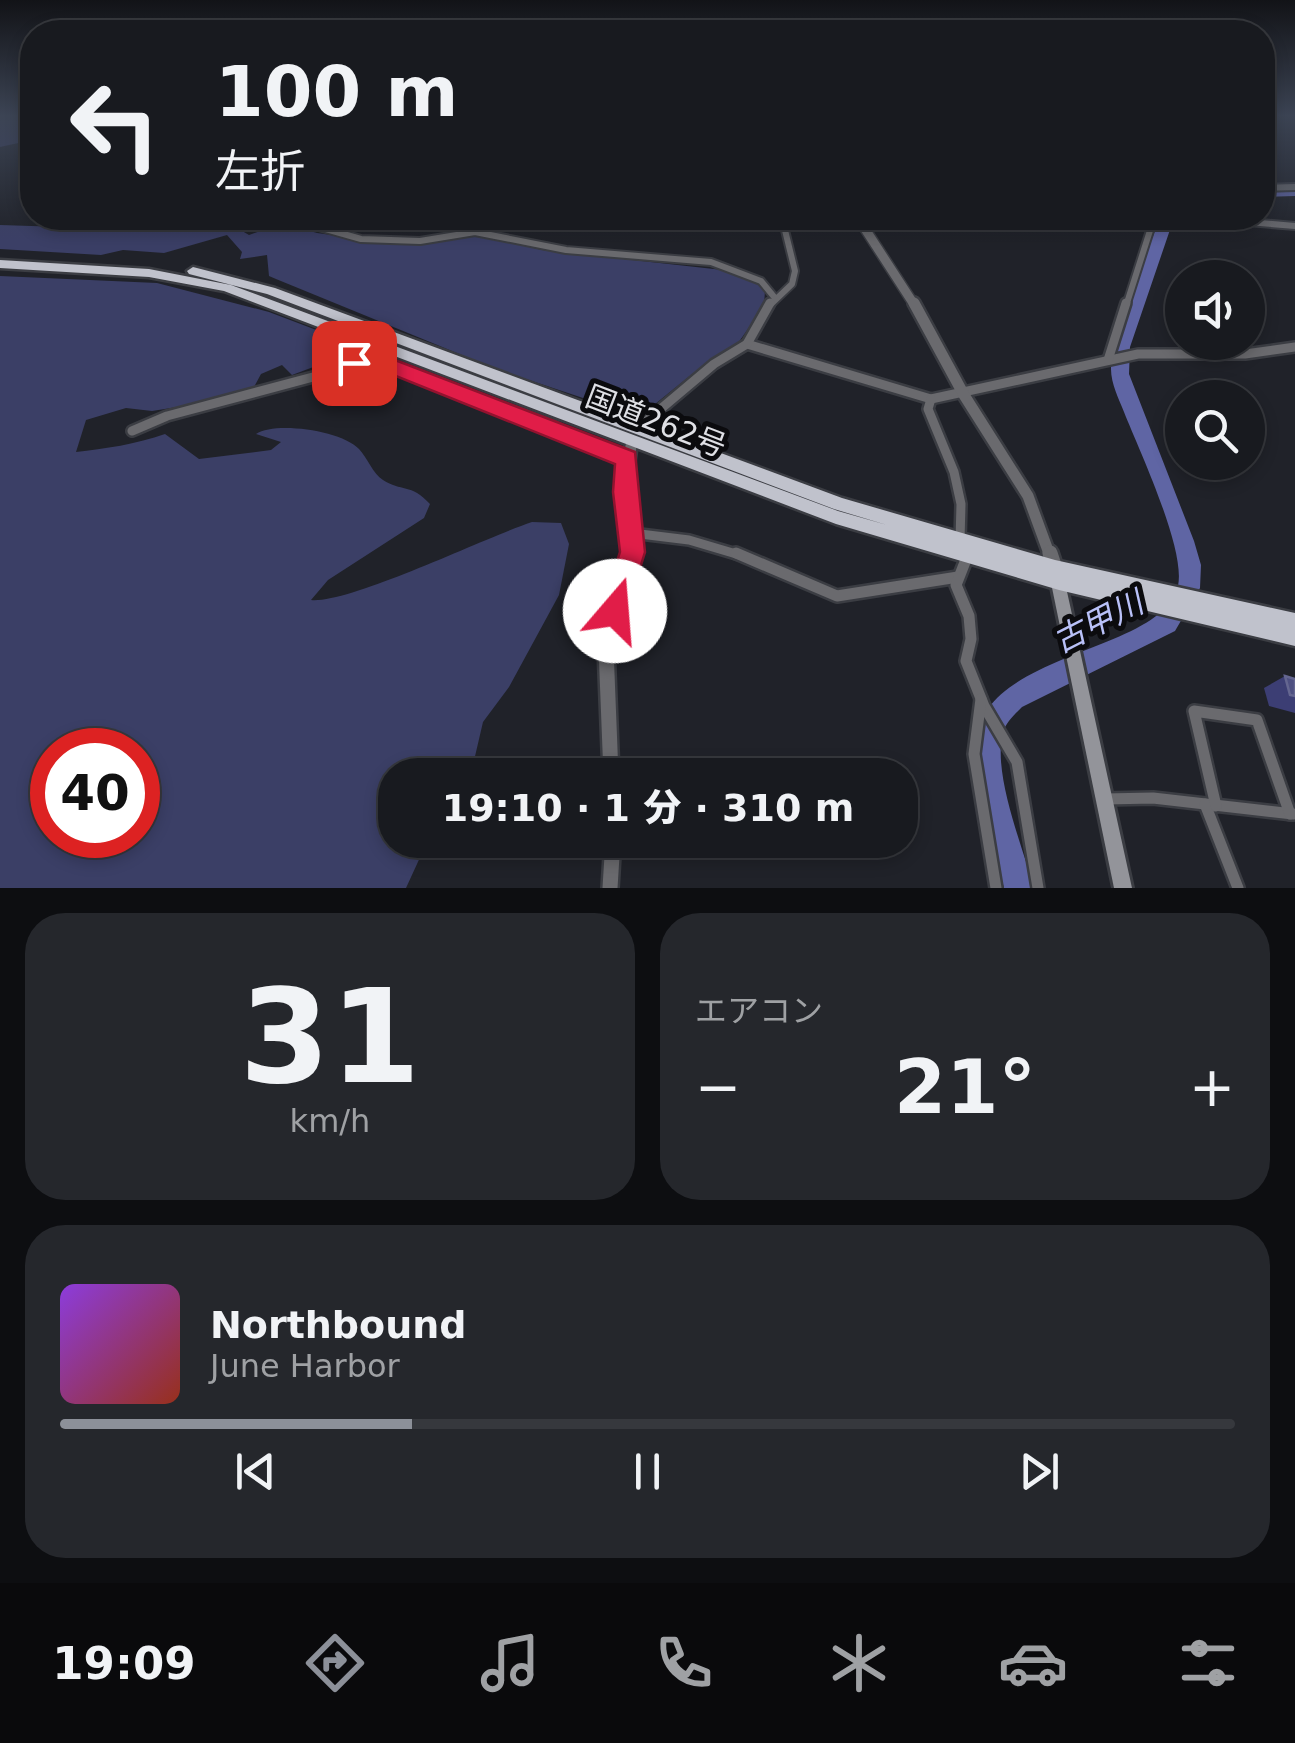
<!DOCTYPE html>
<html lang="ja">
<head>
<meta charset="utf-8">
<style>
  :root { --surface:#181a1f; --page:#25272c; --text:#f1f3f6; --muted:#9fa1a4; --line:#36383d; --accent:#8c9099 }
  body { margin:0; font-family:"DejaVu Sans","Noto Sans JP",sans-serif; background:var(--page); color:var(--text); height:100vh; display:flex; flex-direction:column; font-size:38px; white-space:nowrap }
  * { box-sizing:border-box; margin:0 }
  p { font-size:32px; color:var(--muted) }
  .icon { flex:none; width:55px; height:55px; fill:none; stroke:currentColor; stroke-width:2; stroke-linecap:round; stroke-linejoin:round }
  .map { position:relative; height:888px; overflow:hidden }
  .sheet { display:flex; flex-direction:column; gap:25px; padding:25px; background:#0d0e11; flex:1 }
  .sheet>* { flex:none }
  .guide { position:absolute; left:20px; top:20px; width:1255px; height:210px; border-radius:40px; box-shadow:0 5px 15px #0003,0 0 0 2px var(--line); background:#181a1f; color:var(--text); overflow:hidden }
  .buttons { position:absolute; left:1165px; top:260px; display:grid; gap:20px }
  .buttons a { display:grid; place-items:center; width:100px; height:100px; border-radius:50%; background:var(--surface); box-shadow:0 5px 15px #0003,0 0 0 2px var(--line); font-size:50px }
  .speed { position:absolute; left:30px; top:728px; display:flex; gap:20px; font-size:50px; font-weight:700; text-align:center }
  .speed>* { display:grid; place-content:center; width:130px; height:130px; border-radius:50%; background:var(--surface); box-shadow:0 5px 15px #0003,0 0 0 2px var(--line); line-height:1 }
  .speed .limit { border:15px solid #d22; background:#fff; color:#111 }
  .pin { position:absolute; display:grid; place-items:center; width:85px; height:85px; color:#fff; margin:-42px; border-radius:20px; box-shadow:0 5px 15px #0006 }
  .me { position:absolute; width:110px; margin:-55px; rotate:18deg; stroke-linejoin:round; filter:drop-shadow(0 0 8px #0008) }
  .turn { display:flex; align-items:center; gap:35px; height:210px; padding:0 30px; font-size:45px }
  .turn .icon { width:130px; height:130px; stroke-width:2.5 }
  .turn b { display:block; font-size:70px; line-height:85px }
  .big { font-size:75px; font-weight:800; line-height:1.1 }
  .sheet .widget { flex:1; display:flex; flex-direction:column; justify-content:center; gap:15px; min-width:0; padding:0 35px; border-radius:40px; background:var(--page) }
  .sheet .dial { align-items:center; gap:0 }
  .dial b { font-size:130px; line-height:1 }
  .song { display:flex; align-items:center; gap:30px }
  .cover { width:120px; height:120px; border-radius:15px; background:linear-gradient(135deg,hsl(270 70% 55%),hsl(10 70% 35%)) }
  .played { height:10px; border-radius:5px; background:linear-gradient(90deg,var(--accent) 30%,var(--line) 30%) }
  .keys { display:flex; justify-content:space-around; direction:ltr }
  .heat { display:flex; justify-content:space-between; align-items:center; font-size:55px; direction:ltr }
  .sheet .tiles { flex:1; display:grid; gap:25px; grid-template-columns:1fr 1fr }
  .widget:last-child { grid-column:span 2 }
  .trip { position:absolute; left:378px; top:758px; width:540px; height:100px; border-radius:40px; background:var(--surface); box-shadow:0 5px 15px #0003,0 0 0 2px var(--line); font-weight:800; line-height:100px; text-align:center }
  .menu { display:flex; height:160px; justify-content:space-around; align-items:center; background:#0a0a0c; color:var(--muted) }
  .menu .icon { width:70px; height:70px }
  .menu .selected { color:var(--accent) }
  .menu b { font-size:45px; color:var(--text) }
  .map>svg:first-child { display:block }
</style>
</head>
<body>
<div class="map">
<svg width="1295" height="888" viewBox="0 0 1295 888">
  <rect width="100%" height="100%" fill="#202229"/>
  <g fill="#3b3f66" fill-rule="evenodd">
    <polygon points="0,116 32,116 32,140 0,147"/>
    <polygon points="220,218 249,235 283,223 317,233 384,242 478,235 542,250 732,271 752,278 765,290 764,306 736,346 691,375 644,413 628,413 496,369 276,279 269,276 267,255 240,259 242,252 227,235 164,253 123,250 101,255 0,249 0,225 158,230"/>
    <path d="M0 276 157 283 269 312 348 342V354L292 375 282 365 261 374 254 387 190 405 152 411 126 408 86 420 76 452C104 449 137 444 165 434L199 459 271 450 281 442 256 434C276 421 342 431 359 449 367 457 373 474 383 480 401 492 411 483 430 504L424 518 328 580 311 600C349 604 484 538 532 522L561 523 569 544 559 595 509 687 483 722 473 765 466 775H395V840H428L406 888H0ZM52 750H138V835H52Z"/>
  </g>
  <g fill="none" stroke-linecap="round" stroke-linejoin="round">
    <g fill="#5f65a4" fill-rule="evenodd">
      <polygon points="1295,188 1295,196 1262,197 1262,189"/>
      <path d="M1160 218H1174L1130 347 1129 374 1194 541 1201 565 1200 588 1175 631 1022 707C1015 714 1006 722 1003 732 992 774 1023 847 1034 888H1004C993 843 973 794 975 747 978 650 1161 655 1178 586 1186 549 1139 450 1124 412 1119 399 1111 384 1111 369 1110 328 1145 259 1160 218Z"/>
    </g>
    <g stroke="#3b3d43" stroke-width="10">
      <g id="minor-far2">
        <polyline points="1262,188 1295,187"/>
        <polyline points="287,218 361,239 420,241 475,232 566,250 711,262 761,281 775,298"/>
        <polyline points="1201,218 1295,226"/>
        <polyline points="769,306 792,284 795,271 782,218"/>
        <polyline points="1126,306 1154,218"/>
      </g>
    </g>
    <g stroke="#3b3d43" stroke-width="14">
      <g id="minor-far1">
        <polyline points="747,344 931,399 1138,354 1245,354 1295,347"/>
        <polyline points="1108,360 1126,303"/>
        <polyline points="337,363 369,351 387,336"/>
        <polyline points="931,399 928,409 954,472 961,504 960,540"/>
        <polyline points="644,423 714,364 747,344 770,303"/>
        <polyline points="132,431 167,416 373,361 551,425 606,454 627,459"/>
        <polyline points="632,533 689,540 743,556"/>
      </g>
    </g>
    <g stroke="#3b3d43" stroke-width="16">
      <g id="minor">
        <polyline points="736,553 837,596 958,577"/>
        <polyline points="967,557 956,585 969,616 971,639 966,661 984,706 1017,762 1038,888"/>
        <polyline points="981,699 974,754 996,888"/>
        <polyline points="1105,799 1153,798 1293,814"/>
        <polyline points="1205,804 1238,888"/>
        <polyline points="1216,806 1194,711 1257,720 1290,814"/>
      </g>
    </g>
    <g stroke="#3b3d43" stroke-width="12">
      <polyline id="tertiary-far2" points="858,218 915,306"/>
    </g>
    <g stroke="#3b3d43" stroke-width="16">
      <g id="tertiary-far1">
        <polyline points="914,303 964,395 1028,496 1050,556"/>
        <polyline points="631,446 625,493 632,556"/>
      </g>
    </g>
    <g stroke="#3b3d43" stroke-width="20">
      <g id="tertiary">
        <polyline points="1050,553 1055,568"/>
        <polyline points="611,775 606,648 633,553"/>
        <polyline points="610,888 613,840"/>
      </g>
    </g>
    <g stroke="#3b3d43" stroke-width="6">
      <polygon id="secondary" points="1057,572 1062,573 1064,578 1132,888 1114,888 1050,578 1052,573"/>
    </g>
    <g stroke="#3b3d43" stroke-width="5">
      <polygon id="trunk" points="0,260 149,269 231,285 838,511 887,525 834,509 267,294 189,274 187,271 193,267 275,288 842,498 1055,560 1295,613 1295,646 1059,590 836,524 224,291 149,277 0,268"/>
    </g>
    <use href="#minor-far2" stroke="#6a6a6e" stroke-width="6"/>
    <use href="#minor-far1" stroke="#6a6a6e" stroke-width="9"/>
    <use href="#minor" stroke="#6a6a6e" stroke-width="11"/>
    <use href="#tertiary-far2" stroke="#6a6a6e" stroke-width="9"/>
    <use href="#tertiary-far1" stroke="#6a6a6e" stroke-width="11"/>
    <use href="#tertiary" stroke="#6a6a6e" stroke-width="15"/>
    <use href="#secondary" fill="#93949a" fill-rule="evenodd"/>
    <use href="#trunk" fill="#c0c2cc" fill-rule="evenodd"/>
  </g>
  <polygon fill="#3c3e74" points="1285,676 1295,679 1295,713 1269,706 1264,688"/>
  <polygon fill="#4e5081" stroke="#646690" stroke-width="2.5" points="1285,676 1295,679 1295,696 1290,695"/>
  <linearGradient id="sky" x2="0" y2="1"><stop stop-color="#121317"/><stop offset="0.48" stop-color="#3c4454"/><stop offset="1" stop-color="#3c4454" stop-opacity="0"/></linearGradient>
  <rect width="1295" height="241" fill="url(#sky)"/>
  <polygon fill="#e11d48" stroke="#92132f" stroke-width="2.5" points="382,355 635,452 645,552 624,620 615,623 605,620 601,611 620,552 613,492 615,464 381,370 354,371 344,363 354,356"/>
  <g text-anchor="middle" dominant-baseline="central" stroke-width="10" stroke-linejoin="round" paint-order="stroke">
    <g font-size="30" fill="#dfe0e5" stroke="#0b0b0e">
      <text transform="translate(656 421) rotate(21)">国道262号</text>
    </g>
    <g font-size="32" font-style="italic" fill="#b9c1f8" stroke="#0b0b0e">
      <text transform="translate(1098 622) rotate(-27)">古甲川</text>
    </g>
  </g>
</svg>
<div class="buttons">
<a><svg class="icon" aria-label="sound" viewBox="0 0 24 24"><path d="M4 9h4l5-4v14l-5-4H4zM17 9q2 3 0 6"/></svg></a>
<a><svg class="icon" aria-label="search" viewBox="0 0 24 24"><circle cx="10" cy="10" r="6"/><path d="M15 15l6 6"/></svg></a>
</div>
<div class="speed"><div class="limit">40</div></div>
<div class="pin" style="left:354px;top:363px;background:#d93025"><svg class="icon" aria-label="arrive" viewBox="0 0 24 24"><path d="M6 21V4h12l-3 4 3 4H6"/></svg></div>
<svg class="me" style="left:615px;top:611px" viewBox="-20 -20 40 40"><circle r="19" fill="#fff"/><path d="M0-13L10 11 0 6-10 11z" fill="#e11d48"/></svg>
<div class="trip">19:10 · 1 分 · 310 m</div>
<div class="guide">
<div class="turn"><svg class="icon" aria-label="left" viewBox="0 0 24 24"><path d="M17 20v-9H6M10 6l-5 5 5 5"/></svg><div><b>100 m</b>左折</div></div>
</div>
</div>
<section class="sheet">
<div class="tiles">
<div class="widget dial"><b>31</b><p>km/h</p></div>
<div class="widget"><p>エアコン</p>
<div class="heat"><a>−</a><b class="big">21°</b><a>+</a></div>
</div>
<div class="widget">
<div class="song"><i class="cover"></i><div><b>Northbound</b><p>June Harbor</p></div></div>
<div class="played"></div>
<div class="keys"><svg class="icon" aria-label="previous" viewBox="0 0 24 24"><path d="M18 5L8 12l10 7zM5 5v14"/></svg><svg class="icon" aria-label="pause" viewBox="0 0 24 24"><path d="M8 5v14M16 5v14"/></svg><svg class="icon" aria-label="next" viewBox="0 0 24 24"><path d="M6 5l10 7-10 7zM19 5v14"/></svg></div>
</div>
</div>
</section>
<nav class="menu">
<b>19:09</b>
<svg class="icon selected" aria-label="directions" viewBox="0 0 24 24"><path d="M12 3l9 9-9 9-9-9zM9 14v-3h6M13 9l2 2-2 2"/></svg>
<svg class="icon" aria-label="music" viewBox="0 0 24 24"><path d="M9 18V5l10-2v13"/><circle cx="6" cy="18" r="3"/><circle cx="16" cy="16" r="3"/></svg>
<svg class="icon" aria-label="phone" viewBox="0 0 24 24"><path d="M5 4h4l2 5-3 2q2 4 5 5l2-3 5 2v4C11 20 4 13 5 4z"/></svg>
<svg class="icon" aria-label="climate" viewBox="0 0 24 24"><path d="M12 3v18M4 7l16 10M4 17L20 7"/></svg>
<svg class="icon" aria-label="car" viewBox="0 0 24 24"><path d="M5 17H2v-5l4-1 3-4h7l3 4 3 1v5h-3M9 17h6M6 11h13"/><circle cx="7" cy="17" r="2"/><circle cx="17" cy="17" r="2"/></svg>
<svg class="icon" aria-label="filters" viewBox="0 0 24 24"><path d="M4 7h16M4 17h16"/><circle cx="9" cy="7" r="2"/><circle cx="15" cy="17" r="2"/></svg>
</nav>
</body>
</html>
